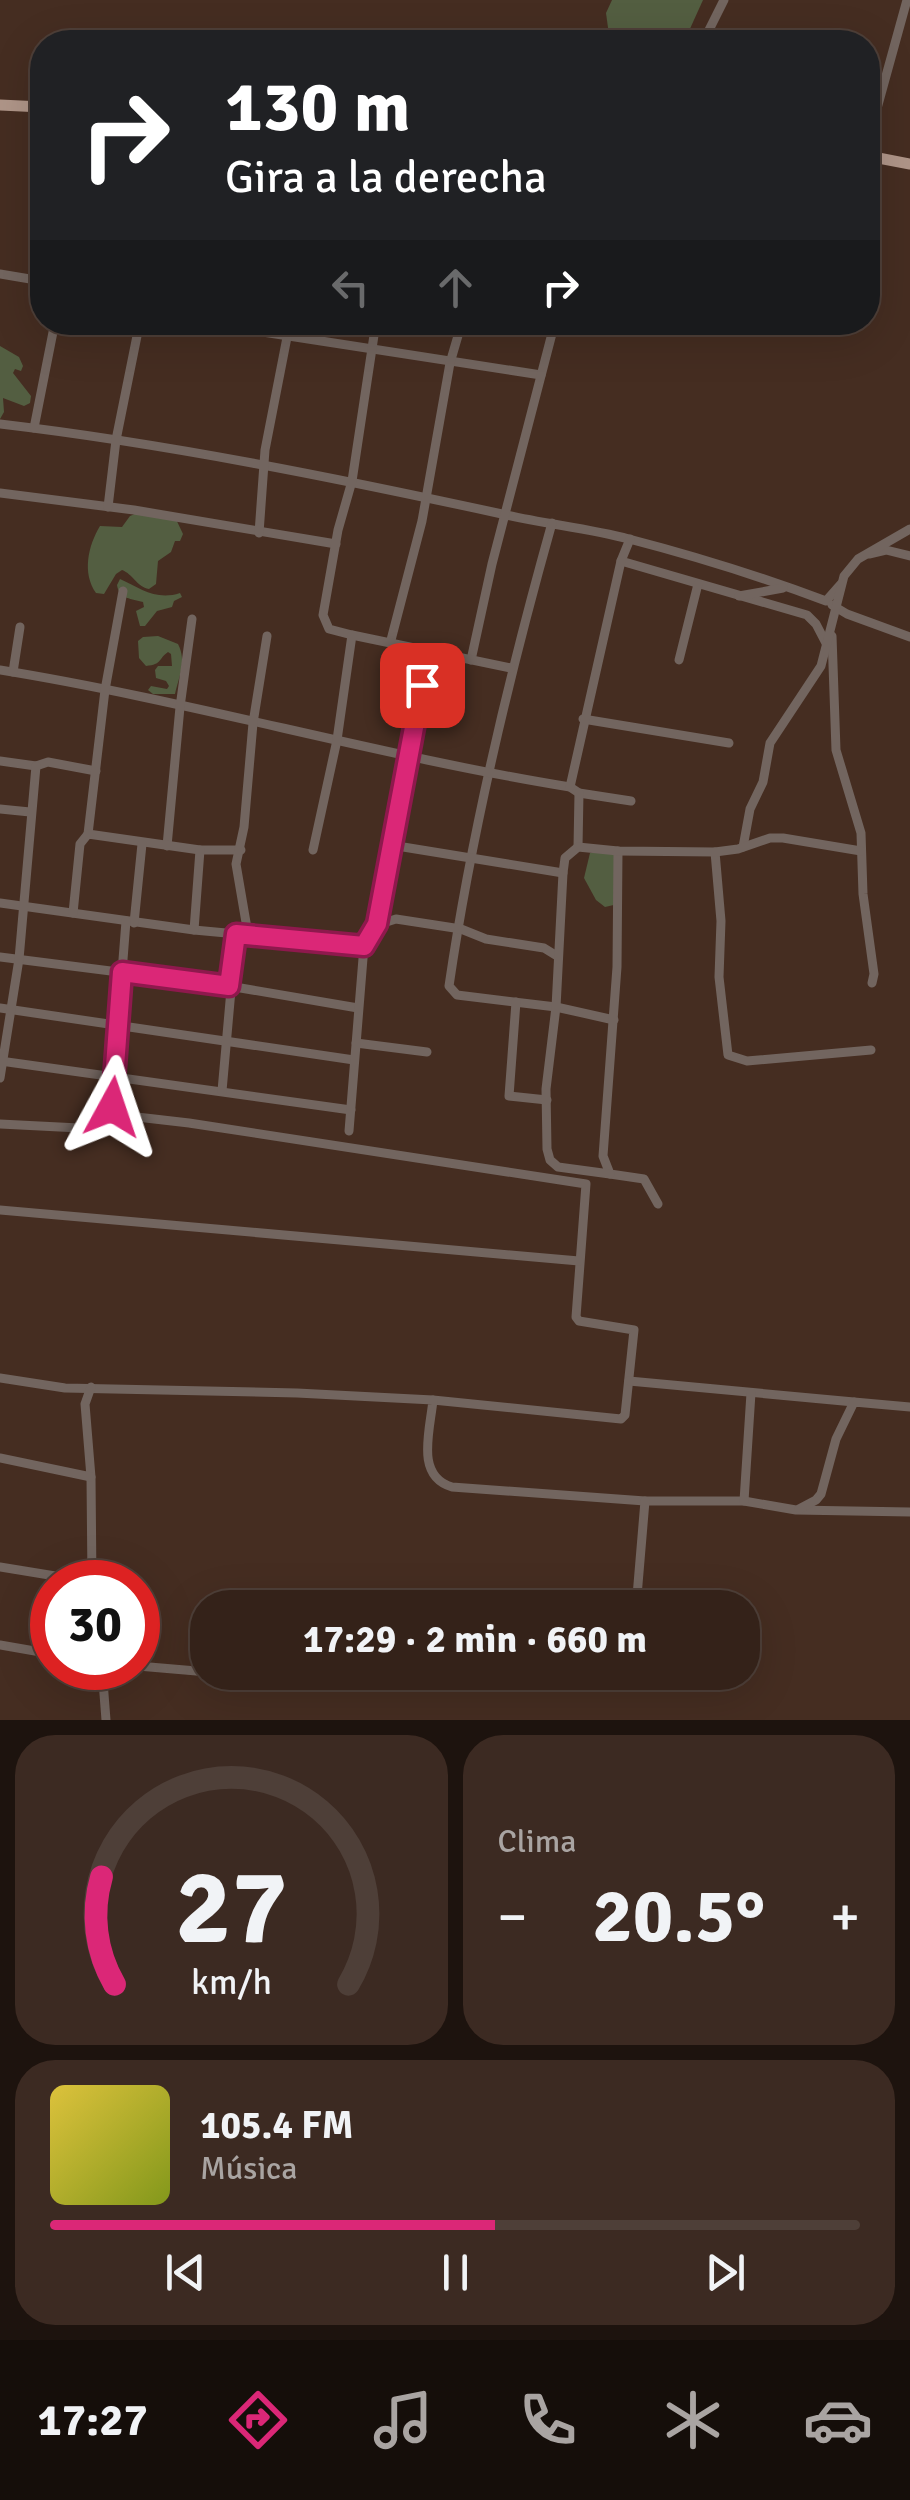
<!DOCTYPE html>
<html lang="es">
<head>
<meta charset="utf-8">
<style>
  :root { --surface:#342219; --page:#3c2a22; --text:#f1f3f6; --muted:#a9a4a2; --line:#4e3f38; --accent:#db2777 }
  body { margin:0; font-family:Signika,sans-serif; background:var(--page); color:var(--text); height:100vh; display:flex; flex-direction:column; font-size:38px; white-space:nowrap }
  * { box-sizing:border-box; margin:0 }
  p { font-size:32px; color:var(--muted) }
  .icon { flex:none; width:55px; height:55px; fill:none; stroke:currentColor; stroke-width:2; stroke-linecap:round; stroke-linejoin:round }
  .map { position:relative; height:1720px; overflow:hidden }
  .side { display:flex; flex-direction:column; gap:15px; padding:15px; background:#1d130e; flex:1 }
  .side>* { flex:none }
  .top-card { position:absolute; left:30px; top:30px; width:850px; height:305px; border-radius:40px; box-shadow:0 10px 40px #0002,0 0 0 2px var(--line); background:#202124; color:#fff; overflow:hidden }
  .speed { position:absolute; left:30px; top:1560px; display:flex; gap:20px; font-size:50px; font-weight:700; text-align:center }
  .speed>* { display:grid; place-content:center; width:130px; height:130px; border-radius:50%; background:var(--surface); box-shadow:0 10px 40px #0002,0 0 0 2px var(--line); line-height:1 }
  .speed .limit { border:15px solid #d22; background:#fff; color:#111 }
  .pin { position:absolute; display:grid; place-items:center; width:85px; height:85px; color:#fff; margin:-42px; border-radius:20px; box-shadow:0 5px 15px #0006 }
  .me { position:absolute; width:110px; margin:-55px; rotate:5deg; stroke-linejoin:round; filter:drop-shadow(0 0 8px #0008) }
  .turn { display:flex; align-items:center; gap:35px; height:210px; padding:0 30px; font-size:45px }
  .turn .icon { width:130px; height:130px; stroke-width:2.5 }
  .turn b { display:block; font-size:70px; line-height:85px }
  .lanes { display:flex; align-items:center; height:95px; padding:0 30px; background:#0003; justify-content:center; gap:50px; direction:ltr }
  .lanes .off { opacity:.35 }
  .big { font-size:75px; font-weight:700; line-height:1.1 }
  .side .widget { flex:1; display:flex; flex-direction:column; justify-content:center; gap:15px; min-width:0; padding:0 35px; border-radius:40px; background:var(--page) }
  .side .dial { align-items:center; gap:0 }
  .dial svg { height:260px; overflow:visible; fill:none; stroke:var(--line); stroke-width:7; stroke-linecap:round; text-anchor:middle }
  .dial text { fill:var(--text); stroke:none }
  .song { display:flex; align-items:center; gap:30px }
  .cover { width:120px; height:120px; border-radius:15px; background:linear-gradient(135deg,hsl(50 70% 55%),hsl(70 70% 35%)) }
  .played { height:10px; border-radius:5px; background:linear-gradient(90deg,var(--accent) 55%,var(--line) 55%) }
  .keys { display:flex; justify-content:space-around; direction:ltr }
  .heat { display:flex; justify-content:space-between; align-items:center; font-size:55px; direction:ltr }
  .side .tiles { flex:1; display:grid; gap:15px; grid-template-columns:1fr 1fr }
  .widget:last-child { grid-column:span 2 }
  .trip { position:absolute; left:190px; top:1590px; width:570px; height:100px; border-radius:40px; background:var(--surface); box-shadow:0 10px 40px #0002,0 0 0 2px var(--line); font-weight:700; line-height:100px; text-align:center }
  .dock { display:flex; height:160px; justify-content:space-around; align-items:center; background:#150e0a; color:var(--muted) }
  .dock .icon { width:70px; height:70px }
  .dock .selected { color:var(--accent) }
  .dock b { font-size:45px; color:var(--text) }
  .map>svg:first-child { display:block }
</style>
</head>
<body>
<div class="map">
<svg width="910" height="1720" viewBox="0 0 910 1720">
  <rect width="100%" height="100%" fill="#452d21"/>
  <g fill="#535e41">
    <polygon points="612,0 703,0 684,42 610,42 606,13"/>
    <polygon points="0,346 19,357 23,366 21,371 15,369 13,373 31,396 30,403 24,406 3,398 4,412 0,419"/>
    <path d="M142 511 174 515 183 534 180 541H175L171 552 158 561 156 584 149 589C137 587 133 574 122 570L116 574 104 594 96 593C82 573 88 546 100 526L122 527 130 516Z"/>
    <path d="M120 579C140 588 156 601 180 593L182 597 174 601 172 607 157 611 145 626H140L136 611 144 607 143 602C132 599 119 599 117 585Z"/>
    <path d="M158 636 178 644C187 662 179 676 175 694H153L148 690 151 686 167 689 169 686 166 681 156 678 155 670 158 666H172L171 654 168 652C157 660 163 664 146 666L139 658 138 641 143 637Z"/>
    <polygon points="609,852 618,854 618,904 605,907 596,900 584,878 590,853"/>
  </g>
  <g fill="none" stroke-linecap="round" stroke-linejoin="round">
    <g stroke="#72655f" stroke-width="9">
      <polyline points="703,42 724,0"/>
      <polyline points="868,141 907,0"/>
      <polyline points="0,274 42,281"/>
      <polyline points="198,322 541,375"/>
      <path d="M0 424C169 444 336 478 502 514 544 524 588 528 629 539 695 556 762 577 826 601L841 584"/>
      <polyline points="34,428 54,327 138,331"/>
      <polyline points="0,493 134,510 336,544"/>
      <polyline points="108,507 116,440 138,331 145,327 173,330 182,322"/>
      <path d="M552 523C509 676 472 829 449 986L457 995 556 1007 614 1020"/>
      <polyline points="259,533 265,450 290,322"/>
      <polyline points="869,554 886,550 910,556"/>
      <polyline points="621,561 807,615 816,624 828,647"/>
      <polyline points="739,596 783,588"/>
      <polyline points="832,605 847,614 910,637"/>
      <polyline points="352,635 329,629 323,615 338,530 352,481 376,322"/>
      <polyline points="832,636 836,750 861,833 863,894 874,974 872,983"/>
      <polyline points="391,640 422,521 450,363 462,322"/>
      <polyline points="471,660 492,564 555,322"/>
      <polyline points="679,660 698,584"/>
      <path d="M0 670C191 701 379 756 570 787L579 793 631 801"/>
      <polyline points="13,672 20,627"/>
      <polyline points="583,719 729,743"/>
      <polyline points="0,761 36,766 48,762 96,771"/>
      <polyline points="570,787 621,561 630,539"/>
      <polyline points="0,809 30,812"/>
      <polyline points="88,834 105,690 123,591"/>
      <polyline points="391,845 563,873"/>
      <polyline points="167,846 180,707 192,619"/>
      <polyline points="578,847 579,793"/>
      <polyline points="743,847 750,809 763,782 770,743 821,666 844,576 858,559 910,529"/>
      <polyline points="313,850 337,740 352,635 511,668"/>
      <polyline points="618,851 617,967 603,1156 610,1174 644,1179 658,1204"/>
      <polyline points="715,852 721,921 719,977 728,1055 747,1061 871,1050"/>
      <polyline points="0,903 194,930 364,946"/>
      <polyline points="73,913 80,844 88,834 200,850 241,850"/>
      <polyline points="134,923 142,844"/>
      <polyline points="377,925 396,919 461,929 486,939 544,948 557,956"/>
      <polyline points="194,930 200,850"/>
      <polyline points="248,934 236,864 244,827 253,723 267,636"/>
      <polyline points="0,957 229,986 358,1008"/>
      <polyline points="516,1002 509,1096 547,1100"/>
      <polyline points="0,1008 354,1060"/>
      <polyline points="356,1043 427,1052"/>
      <polyline points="0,1061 351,1110"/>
      <polyline points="0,1078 19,959 36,766"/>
      <polyline points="222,1091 236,934"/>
      <polyline points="111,1114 126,921"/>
      <polyline points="0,1124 79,1128 111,1114 189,1123 586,1184 576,1317 579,1321 634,1330 625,1415 621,1419 433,1400"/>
      <polyline points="349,1131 364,946 377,925 428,650"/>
      <polyline points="610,1174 558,1167 550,1160 547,1149 546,1089 556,1007 563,873 565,858 578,847 618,851 715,852 738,849 770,838 783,838 861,851"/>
      <polyline points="0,1210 579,1261"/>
      <path d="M0 1378 65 1388 297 1393 433 1400C430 1431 415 1476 452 1487L645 1501H744L796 1510 910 1512"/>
      <polyline points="629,1381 854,1402"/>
      <polyline points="91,1387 85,1404 91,1477 92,1582"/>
      <polyline points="0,1458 91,1477"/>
      <polyline points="744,1501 751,1393"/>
      <polyline points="799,1509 816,1500 821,1494 836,1439 854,1402 910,1407"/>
      <polyline points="0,1567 92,1582"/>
      <polyline points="636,1608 645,1501"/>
      <polyline points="0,1645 52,1654"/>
      <polyline points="138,1666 208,1672"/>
      <polyline points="102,1668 106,1720"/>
      <polyline points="210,1672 224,1674"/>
      <polyline points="710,1672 710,1678"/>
    </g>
    <g stroke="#af9588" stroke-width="11">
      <polyline points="0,105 42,107"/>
      <polyline points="868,156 910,164"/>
    </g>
  </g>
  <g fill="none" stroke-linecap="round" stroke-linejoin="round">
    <g stroke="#8e194d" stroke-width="25">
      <polyline id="route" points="112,1107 122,972 229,986 236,934 364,946 377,924 422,685"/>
    </g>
    <use href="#route" stroke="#db2777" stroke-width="18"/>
  </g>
</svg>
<div class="speed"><div class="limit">30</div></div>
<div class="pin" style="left:422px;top:685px;background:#d93025"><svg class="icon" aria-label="arrive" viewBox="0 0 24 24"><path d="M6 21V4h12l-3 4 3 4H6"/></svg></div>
<svg class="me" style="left:112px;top:1107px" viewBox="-20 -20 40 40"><path d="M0-17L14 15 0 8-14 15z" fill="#db2777" stroke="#fff" stroke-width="4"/></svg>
<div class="trip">17:29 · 2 min · 660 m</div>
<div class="top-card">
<div class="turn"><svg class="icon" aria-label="right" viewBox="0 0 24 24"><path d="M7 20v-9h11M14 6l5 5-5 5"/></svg><div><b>130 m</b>Gira a la derecha</div></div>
<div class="lanes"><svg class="icon off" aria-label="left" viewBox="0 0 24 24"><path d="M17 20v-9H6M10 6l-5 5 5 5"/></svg><svg class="icon off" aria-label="ahead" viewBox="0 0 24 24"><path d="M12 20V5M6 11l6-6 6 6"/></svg><svg class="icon" aria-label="right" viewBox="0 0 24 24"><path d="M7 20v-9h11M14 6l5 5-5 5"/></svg></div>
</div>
</div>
<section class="side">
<div class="tiles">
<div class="widget dial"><svg viewBox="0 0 100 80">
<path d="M14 69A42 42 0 1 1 86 69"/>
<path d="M14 69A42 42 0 0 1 10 36" stroke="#db2777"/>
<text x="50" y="56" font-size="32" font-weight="700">27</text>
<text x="50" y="72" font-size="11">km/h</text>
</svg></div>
<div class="widget"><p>Clima</p>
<div class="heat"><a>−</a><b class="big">20.5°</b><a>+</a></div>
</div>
<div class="widget">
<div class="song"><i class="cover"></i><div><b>105.4 FM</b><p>Música</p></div></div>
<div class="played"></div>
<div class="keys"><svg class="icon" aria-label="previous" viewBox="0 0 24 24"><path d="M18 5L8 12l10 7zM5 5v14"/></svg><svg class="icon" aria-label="pause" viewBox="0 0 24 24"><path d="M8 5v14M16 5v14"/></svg><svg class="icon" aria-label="next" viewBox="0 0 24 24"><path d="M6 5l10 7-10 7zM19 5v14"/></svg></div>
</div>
</div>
</section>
<nav class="dock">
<b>17:27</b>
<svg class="icon selected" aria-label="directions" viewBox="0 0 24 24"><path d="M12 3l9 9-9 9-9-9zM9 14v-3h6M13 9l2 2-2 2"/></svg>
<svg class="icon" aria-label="music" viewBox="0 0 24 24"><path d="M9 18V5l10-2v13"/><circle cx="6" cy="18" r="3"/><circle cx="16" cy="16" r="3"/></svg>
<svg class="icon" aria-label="phone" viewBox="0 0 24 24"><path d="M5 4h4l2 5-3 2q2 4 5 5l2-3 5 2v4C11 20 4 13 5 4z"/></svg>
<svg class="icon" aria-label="climate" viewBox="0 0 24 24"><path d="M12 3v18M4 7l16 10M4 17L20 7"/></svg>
<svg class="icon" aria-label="car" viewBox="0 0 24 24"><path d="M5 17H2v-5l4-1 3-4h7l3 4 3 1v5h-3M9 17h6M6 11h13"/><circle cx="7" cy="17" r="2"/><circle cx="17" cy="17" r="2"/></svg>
</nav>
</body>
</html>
